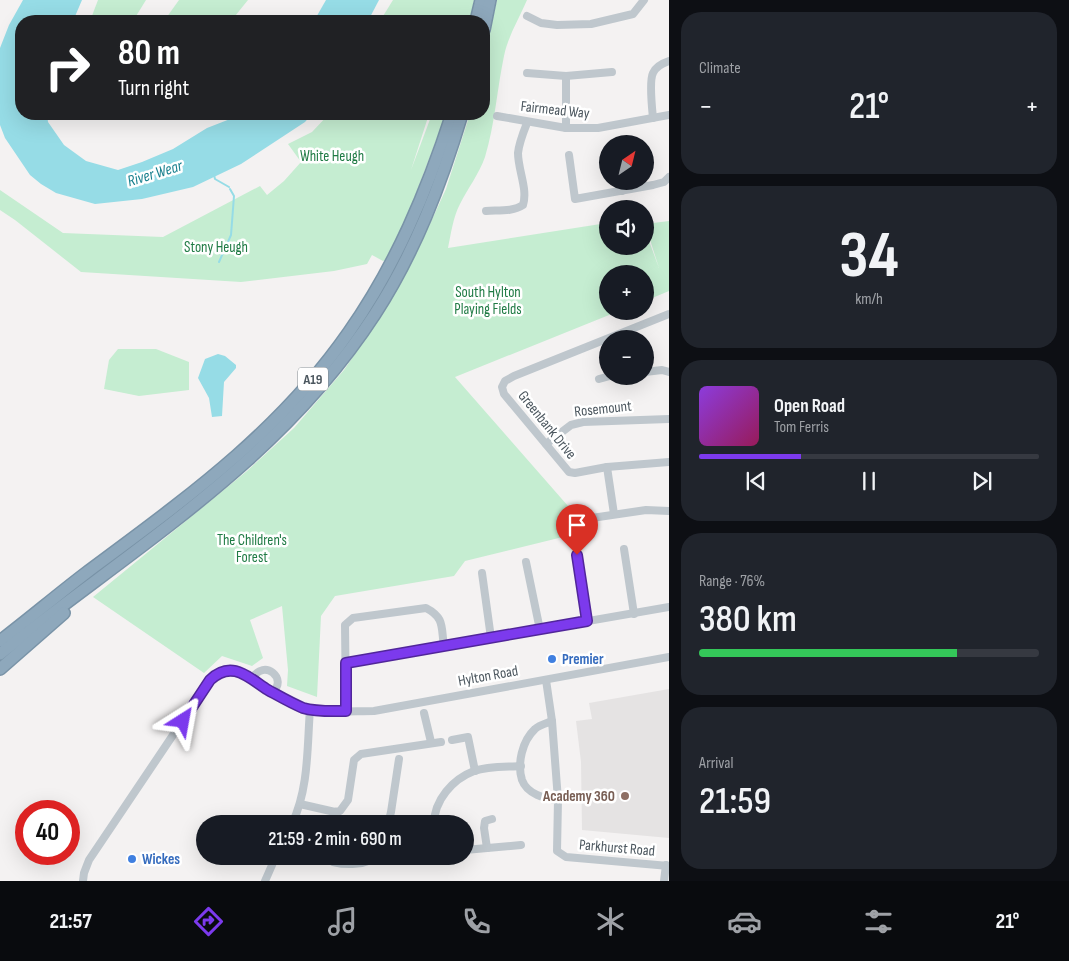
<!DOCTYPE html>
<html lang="en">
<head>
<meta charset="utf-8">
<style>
  :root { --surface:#171b24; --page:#20242c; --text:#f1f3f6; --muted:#9ea1a6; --line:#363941; --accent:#7c3aed }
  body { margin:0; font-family:"Sofia Sans Condensed",sans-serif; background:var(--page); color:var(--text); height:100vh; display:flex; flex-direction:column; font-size:19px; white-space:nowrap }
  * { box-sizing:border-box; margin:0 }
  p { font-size:16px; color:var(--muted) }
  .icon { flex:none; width:28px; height:28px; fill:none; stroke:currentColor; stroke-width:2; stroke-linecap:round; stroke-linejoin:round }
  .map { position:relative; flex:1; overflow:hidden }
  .side { display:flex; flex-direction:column; gap:12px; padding:12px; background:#0d0f14; width:400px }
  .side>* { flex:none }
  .top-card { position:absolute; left:15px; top:15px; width:475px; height:105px; border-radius:20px; box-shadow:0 5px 20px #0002; background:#202124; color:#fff; overflow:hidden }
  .needle { width:32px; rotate:35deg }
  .controls { position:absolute; left:599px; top:135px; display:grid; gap:10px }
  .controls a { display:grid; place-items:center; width:55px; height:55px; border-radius:50%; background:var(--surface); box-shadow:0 5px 20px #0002; font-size:25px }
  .speed { position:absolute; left:15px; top:800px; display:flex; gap:10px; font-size:25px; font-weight:700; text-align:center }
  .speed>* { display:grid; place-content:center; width:65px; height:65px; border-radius:50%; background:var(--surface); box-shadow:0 5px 20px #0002; line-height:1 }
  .speed .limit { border:8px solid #d22; background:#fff; color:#111 }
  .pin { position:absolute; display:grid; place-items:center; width:42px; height:42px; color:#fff; margin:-51px -21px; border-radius:50% 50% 50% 0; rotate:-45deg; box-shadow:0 0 5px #0007 }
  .pin .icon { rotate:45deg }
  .me { position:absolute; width:55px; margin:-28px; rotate:34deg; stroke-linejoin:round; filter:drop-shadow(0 0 4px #0008) }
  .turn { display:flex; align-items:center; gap:18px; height:105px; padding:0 20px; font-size:22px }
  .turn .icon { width:65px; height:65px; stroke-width:2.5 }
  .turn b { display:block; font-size:35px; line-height:42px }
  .big { font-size:38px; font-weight:600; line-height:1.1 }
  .side .widget { flex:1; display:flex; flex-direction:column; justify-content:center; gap:8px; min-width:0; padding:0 18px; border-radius:20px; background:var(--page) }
  .side .dial { align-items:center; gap:0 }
  .dial b { font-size:65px; line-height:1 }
  .song { display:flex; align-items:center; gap:15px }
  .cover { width:60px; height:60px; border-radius:8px; background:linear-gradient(135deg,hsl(270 70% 55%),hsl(330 70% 35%)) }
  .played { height:5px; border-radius:2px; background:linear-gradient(90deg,var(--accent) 30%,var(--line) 30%) }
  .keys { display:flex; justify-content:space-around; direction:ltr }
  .heat { display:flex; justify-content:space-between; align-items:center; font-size:28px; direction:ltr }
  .charge { height:8px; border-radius:4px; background:linear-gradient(90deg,#34c759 76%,var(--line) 0) }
  .trip { position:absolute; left:196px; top:815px; width:278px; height:50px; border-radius:25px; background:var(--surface); box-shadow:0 5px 20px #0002; font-weight:600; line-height:50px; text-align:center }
  .dock { display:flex; height:80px; justify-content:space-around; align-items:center; background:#090b0e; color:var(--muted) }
  .dock .icon { width:35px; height:35px }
  .dock .selected { color:var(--accent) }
  .dock b { font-size:22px; color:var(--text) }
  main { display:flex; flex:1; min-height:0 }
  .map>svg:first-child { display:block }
</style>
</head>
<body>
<main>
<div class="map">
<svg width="669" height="881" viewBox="0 0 669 881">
  <rect width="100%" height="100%" fill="#f4f2f2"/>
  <polygon fill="#e5e3e3" points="669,689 669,838 582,830 581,762 576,721 592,719 589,703"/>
  <g fill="#c5edd1">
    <polygon points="98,0 146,0 133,21 90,21"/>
    <polygon points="179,0 248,0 231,21 164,21"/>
    <polygon points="393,0 474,0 470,21 380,21"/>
    <path d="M497 0H527C519 19 508 36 504 56 497 89 495 124 485 157 479 174 468 188 460 204 453 217 451 234 448 248L607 223 608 246H645V230L659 268 645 224 669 221V291L645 301V274H608V311H619L455 377 568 506 575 534 465 561 454 576 335 596 321 616 317 697 287 686 288 670 282 606 250 620 263 658 252 666 222 656 204 673 93 597 247 471 294 428 344 370 382 314 429 226 446 189 470 114H484V56Z"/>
    <polygon points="329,114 429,114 411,170 432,114 446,114 400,236 386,260 383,261 372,255 367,264 334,271 241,282 81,272 15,220 0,210 0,190 63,233 163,237 260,186 267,195 284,181 301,162 288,144 312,132"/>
    <polygon points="118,349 156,349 189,362 189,390 139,396 104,389 109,360"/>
  </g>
  <g fill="#96dce6">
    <polygon points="23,0 82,0 73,21 21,21 21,114 47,114 48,122 64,145 86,161 118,170 142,162 173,149 207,128 243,114 312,114 305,122 241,164 193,187 142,199 95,204 56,193 41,184 30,175 5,138 0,125 0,48 9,25"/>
    <polygon points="326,0 379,0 368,21 314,21"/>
    <polygon points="218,354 225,356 236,365 236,368 224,382 222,416 212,417 209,398 198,378 205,359"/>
  </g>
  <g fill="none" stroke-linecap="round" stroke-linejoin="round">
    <g stroke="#96dce6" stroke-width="2">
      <polyline points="214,175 215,179 229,187"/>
      <polyline points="219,262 231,235 234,196 230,189"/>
    </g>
    <g stroke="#7993a7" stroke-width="14">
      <g id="highway">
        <polyline points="476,21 481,0"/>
        <polyline points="484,30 490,0"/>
        <path d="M0 641C29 619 57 595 86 573 184 500 278 434 349 332 396 265 427 191 452 114"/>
        <path d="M0 654C135 546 279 462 375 314 415 252 441 184 462 114"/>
        <polyline points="0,669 64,613"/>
      </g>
    </g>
    <g stroke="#bfc7cd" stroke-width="8">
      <polyline points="527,16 541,23 557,25 591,24 633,14 644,0"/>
      <polyline points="527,73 566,76 612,72"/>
      <polyline points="566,76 566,128"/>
      <polyline points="497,116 566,128 598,128 669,115"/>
      <path d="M653 118C652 108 649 81 653 73 656 66 663 63 669 61"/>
      <polyline points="569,155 575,199 653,185 664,182 669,177"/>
      <polyline points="620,181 622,191"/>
      <path d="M486 211C497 210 513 212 523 205 528 189 518 170 518 153 519 143 523 133 527 123"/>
      <polyline points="669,314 514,376 505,381 502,387 504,394 569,472 575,473 607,467 669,462"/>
      <polyline points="645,372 662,370 669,372"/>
      <polyline points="599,379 610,376"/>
      <polyline points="546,444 571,425 583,422 669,419"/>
      <polyline points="607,467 614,514"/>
      <polyline points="578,520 646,510 669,511"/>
      <polyline points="624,549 634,614"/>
      <polyline points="577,555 587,621"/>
      <polyline points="526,562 540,630"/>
      <polyline points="482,573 491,638"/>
      <polyline points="347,663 669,607"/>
      <path d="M252 679C264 657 289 680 272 692"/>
      <polyline points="546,680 552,721"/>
      <path d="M346 711 345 625 353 618 426 608C445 618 441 627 444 647"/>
      <polyline points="424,713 431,742"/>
      <polyline points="452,740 468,737 475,771"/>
      <path d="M558 800C545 799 527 794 522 780 517 764 522 741 535 729 539 725 547 723 552 721L558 800 557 851 566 857 669 866"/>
      <polyline points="300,804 335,812 340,811 348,800 354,760 361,754 441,742"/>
      <polyline points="335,812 340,824"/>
      <path d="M292 824C309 788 307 748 310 709"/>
      <polyline points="388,824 391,812 399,759"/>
      <path d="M434 824C434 800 453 779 474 771 488 766 506 767 521 766"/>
      <polyline points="487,848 484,828 485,821 492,819"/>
      <polyline points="465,850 521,845"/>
      <path d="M331 856 333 862C345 865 366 866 375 856"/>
      <path d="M83 881 84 873 89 860 210 680C231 659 248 678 267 689 279 696 293 705 305 708 327 714 352 711 374 711L669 657"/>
      <polyline points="265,881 276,856"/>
      <polyline points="664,881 666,865"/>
    </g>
    <use href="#highway" stroke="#8ea8bc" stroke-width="11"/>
  </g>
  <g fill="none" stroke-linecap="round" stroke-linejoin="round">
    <g stroke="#51269a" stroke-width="12">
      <path id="route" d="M183 721 210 680C232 659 249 678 268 690 279 696 291 703 303 708 316 712 332 711 346 711V663L587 621 577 555"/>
    </g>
    <use href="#route" stroke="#7c3aed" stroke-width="9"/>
  </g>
  <g fill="#3f7fe0" stroke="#fff" stroke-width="2">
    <circle cx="552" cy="659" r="5"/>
    <circle cx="132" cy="859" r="5"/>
  </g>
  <circle fill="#8d6e63" stroke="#fff" stroke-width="2" cx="625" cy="796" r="5"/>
  <g text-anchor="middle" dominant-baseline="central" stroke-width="5" stroke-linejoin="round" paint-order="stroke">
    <rect fill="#fff" stroke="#81898e" stroke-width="1" x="298" y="367.5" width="30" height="23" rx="4"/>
    <g font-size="14" font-weight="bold" fill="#4b565e">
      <text x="313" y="379">A19</text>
    </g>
    <g font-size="15" fill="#4b565e" stroke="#fff">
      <text transform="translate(555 110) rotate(6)">Fairmead Way</text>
      <text transform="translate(603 409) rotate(-6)">Rosemount</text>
      <text transform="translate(547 425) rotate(51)">Greenbank Drive</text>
      <text transform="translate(488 676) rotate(-10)">Hylton Road</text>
      <text transform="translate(617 848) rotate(5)">Parkhurst Road</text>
    </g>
    <g font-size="15" fill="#207b45" stroke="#fff">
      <text x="332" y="156">White Heugh</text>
      <text x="216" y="247">Stony Heugh</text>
      <text x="488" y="292">South Hylton<tspan x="488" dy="17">Playing Fields</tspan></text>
      <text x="252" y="540">The Children's<tspan x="252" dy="17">Forest</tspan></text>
    </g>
    <g font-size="15" font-weight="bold" fill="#366cbe" stroke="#fff" text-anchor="start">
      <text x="562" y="659">Premier</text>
      <text x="142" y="859">Wickes</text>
    </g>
    <g font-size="15" font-weight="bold" fill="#785e54" stroke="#fff" text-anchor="end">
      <text x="615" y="796">Academy 360</text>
    </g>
    <g font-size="16" font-style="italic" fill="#177f8d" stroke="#fff">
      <text transform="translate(155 174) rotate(-17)">River Wear</text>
    </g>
  </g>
</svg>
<div class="controls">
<a><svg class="needle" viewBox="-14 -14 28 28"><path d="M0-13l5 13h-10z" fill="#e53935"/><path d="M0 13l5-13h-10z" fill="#9ea1a6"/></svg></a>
<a><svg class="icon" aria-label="sound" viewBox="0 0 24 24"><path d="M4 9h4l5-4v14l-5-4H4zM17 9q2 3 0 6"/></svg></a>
<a>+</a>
<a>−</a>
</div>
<div class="speed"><div class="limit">40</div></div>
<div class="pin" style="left:577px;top:555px;background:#d93025"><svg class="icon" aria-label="arrive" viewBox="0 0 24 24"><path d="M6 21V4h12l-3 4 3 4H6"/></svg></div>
<svg class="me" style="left:183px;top:721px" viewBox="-20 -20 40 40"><path d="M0-17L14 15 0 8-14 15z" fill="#7c3aed" stroke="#fff" stroke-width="4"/></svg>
<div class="trip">21:59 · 2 min · 690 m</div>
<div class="top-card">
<div class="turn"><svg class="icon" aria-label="right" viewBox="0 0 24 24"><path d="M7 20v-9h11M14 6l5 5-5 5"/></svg><div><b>80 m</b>Turn right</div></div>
</div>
</div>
<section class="side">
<div class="widget"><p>Climate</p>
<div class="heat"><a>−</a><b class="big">21°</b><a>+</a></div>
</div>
<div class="widget dial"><b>34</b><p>km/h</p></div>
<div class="widget">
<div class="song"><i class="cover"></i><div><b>Open Road</b><p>Tom Ferris</p></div></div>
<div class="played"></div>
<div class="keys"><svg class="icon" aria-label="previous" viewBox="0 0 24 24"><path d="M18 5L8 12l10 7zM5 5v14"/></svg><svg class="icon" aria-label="pause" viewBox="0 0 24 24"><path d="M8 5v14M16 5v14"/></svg><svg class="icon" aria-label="next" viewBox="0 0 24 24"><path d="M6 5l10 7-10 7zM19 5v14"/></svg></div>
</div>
<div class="widget"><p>Range · 76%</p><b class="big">380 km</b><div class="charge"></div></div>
<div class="widget"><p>Arrival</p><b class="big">21:59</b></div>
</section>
</main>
<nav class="dock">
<b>21:57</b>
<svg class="icon selected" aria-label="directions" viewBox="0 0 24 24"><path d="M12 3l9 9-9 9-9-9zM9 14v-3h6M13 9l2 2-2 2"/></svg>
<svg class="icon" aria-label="music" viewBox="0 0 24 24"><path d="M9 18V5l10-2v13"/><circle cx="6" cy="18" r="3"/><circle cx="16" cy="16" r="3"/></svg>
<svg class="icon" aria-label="phone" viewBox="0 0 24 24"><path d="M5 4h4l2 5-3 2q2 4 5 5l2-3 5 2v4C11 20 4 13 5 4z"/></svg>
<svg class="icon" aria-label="climate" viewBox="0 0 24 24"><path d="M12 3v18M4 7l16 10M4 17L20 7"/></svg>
<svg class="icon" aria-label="car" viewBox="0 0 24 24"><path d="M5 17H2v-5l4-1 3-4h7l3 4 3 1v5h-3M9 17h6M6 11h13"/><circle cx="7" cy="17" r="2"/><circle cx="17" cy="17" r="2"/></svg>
<svg class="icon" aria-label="filters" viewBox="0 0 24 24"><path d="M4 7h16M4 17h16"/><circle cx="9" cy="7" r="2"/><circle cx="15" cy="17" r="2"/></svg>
<b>21°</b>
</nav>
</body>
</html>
